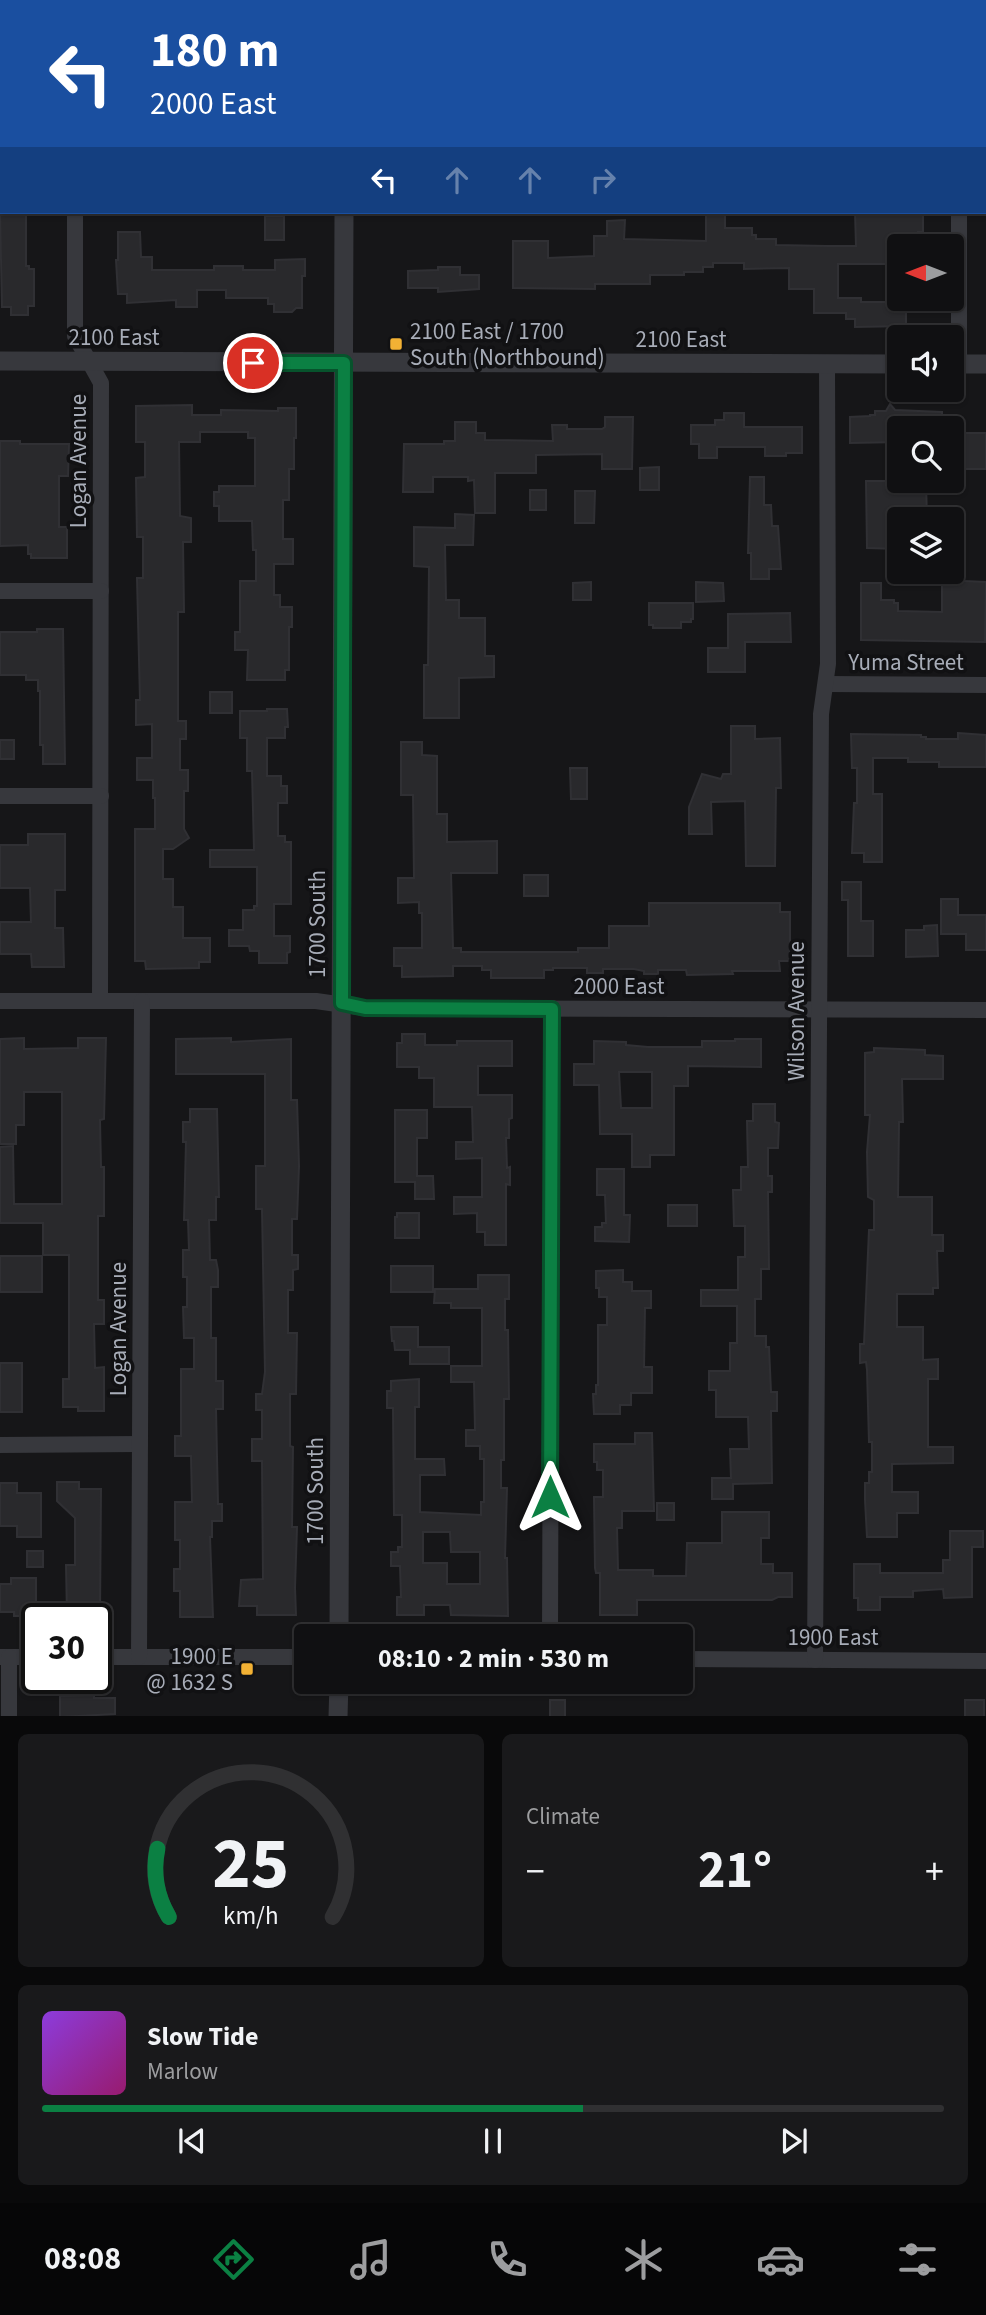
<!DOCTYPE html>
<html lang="en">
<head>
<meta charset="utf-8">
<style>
  :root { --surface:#101012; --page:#19191b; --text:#f1f3f6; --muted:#9c9d9f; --line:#303032; --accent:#0b8043 }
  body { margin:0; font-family:"Source Sans 3",sans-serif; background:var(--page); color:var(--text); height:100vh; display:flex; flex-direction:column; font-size:26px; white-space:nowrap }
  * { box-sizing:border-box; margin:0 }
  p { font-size:23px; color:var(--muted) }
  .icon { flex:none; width:38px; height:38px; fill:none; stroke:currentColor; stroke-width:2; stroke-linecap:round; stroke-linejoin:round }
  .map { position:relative; height:1716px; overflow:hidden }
  .sheet { display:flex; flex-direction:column; gap:18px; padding:18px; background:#09090a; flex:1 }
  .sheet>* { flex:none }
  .hud { position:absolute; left:0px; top:0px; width:987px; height:214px; box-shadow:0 2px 5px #0004,0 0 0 2px var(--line); background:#1a4fa0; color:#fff; overflow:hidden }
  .needle { width:46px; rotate:270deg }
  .tools { position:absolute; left:887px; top:234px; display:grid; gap:14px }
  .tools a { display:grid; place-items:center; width:77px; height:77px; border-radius:7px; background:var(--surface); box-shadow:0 2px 5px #0004,0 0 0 2px var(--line); font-size:35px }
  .speed { position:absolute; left:21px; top:1603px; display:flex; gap:14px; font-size:35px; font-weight:700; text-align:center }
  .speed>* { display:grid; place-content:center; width:91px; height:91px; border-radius:50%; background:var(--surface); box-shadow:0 2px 5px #0004,0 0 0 2px var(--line); line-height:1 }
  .speed .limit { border:4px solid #111; border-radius:10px; background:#fff; color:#111 }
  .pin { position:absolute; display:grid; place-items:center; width:60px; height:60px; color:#fff; margin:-30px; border:4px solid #fff; border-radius:50%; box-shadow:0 2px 7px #0007 }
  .me { position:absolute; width:77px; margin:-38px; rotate:0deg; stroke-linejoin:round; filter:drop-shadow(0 0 5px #0008) }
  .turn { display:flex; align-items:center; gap:24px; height:147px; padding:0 35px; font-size:32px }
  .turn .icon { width:91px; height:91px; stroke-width:2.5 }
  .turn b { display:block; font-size:49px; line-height:60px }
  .lanes { display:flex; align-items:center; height:66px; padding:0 35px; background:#0003; justify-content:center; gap:35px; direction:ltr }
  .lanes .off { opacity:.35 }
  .big { font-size:52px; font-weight:700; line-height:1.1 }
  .sheet .tile { flex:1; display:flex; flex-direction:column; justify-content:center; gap:10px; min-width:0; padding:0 24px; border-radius:10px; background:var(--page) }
  .sheet .dial { align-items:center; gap:0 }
  .dial svg { height:182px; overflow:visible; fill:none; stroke:var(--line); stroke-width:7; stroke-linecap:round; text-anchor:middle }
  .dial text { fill:var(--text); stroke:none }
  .song { display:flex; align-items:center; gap:21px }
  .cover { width:84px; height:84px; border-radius:10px; background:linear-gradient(135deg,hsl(270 70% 55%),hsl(320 70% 35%)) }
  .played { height:7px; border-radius:4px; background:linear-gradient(90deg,var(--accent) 60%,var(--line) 60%) }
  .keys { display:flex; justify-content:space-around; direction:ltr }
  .heat { display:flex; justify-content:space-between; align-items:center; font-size:38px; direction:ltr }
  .sheet .tiles { flex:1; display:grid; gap:18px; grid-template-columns:1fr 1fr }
  .tile:last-child { grid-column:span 2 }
  .trip { position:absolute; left:294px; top:1624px; width:399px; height:70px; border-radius:7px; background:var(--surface); box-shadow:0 2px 5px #0004,0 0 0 2px var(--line); font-weight:700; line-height:70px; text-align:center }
  .tab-bar { display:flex; height:112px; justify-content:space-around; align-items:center; background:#060607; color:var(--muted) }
  .tab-bar .icon { width:49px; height:49px }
  .tab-bar .current { color:var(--accent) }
  .tab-bar b { font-size:32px; color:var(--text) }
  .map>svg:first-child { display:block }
</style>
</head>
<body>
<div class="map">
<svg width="986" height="1717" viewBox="0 0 986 1717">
  <rect width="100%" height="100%" fill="#161618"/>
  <g fill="#29292c" stroke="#303034" stroke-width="2" fill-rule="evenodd">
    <polygon points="0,212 26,212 26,266 29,266 29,269 34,269 34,306 28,306 28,315 11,315 11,307 2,307"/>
    <polygon points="706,212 725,212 725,228 752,228 752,235 756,235 756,239 776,239 776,245 827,246 856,246 855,212 919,212 919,215 923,215 923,232 918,232 918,235 900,235 900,264 838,264 838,298 861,298 861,302 906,302 906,326 855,327 855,319 846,319 846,313 814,313 814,289 789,289 789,268 744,269 744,263 713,263 713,267 703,267 703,272 684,272 684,275 650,275 650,284 595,284 595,289 513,288 513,241 548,241 548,258 594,256 594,236 607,236 607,221 625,220 624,239 706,241"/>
    <rect x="265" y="216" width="19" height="24"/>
    <polygon points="118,232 140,232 141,257 152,257 152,270 214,270 214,266 243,266 243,270 275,270 275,260 305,259 305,276 302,276 302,308 296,308 292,312 274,312 274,304 268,304 268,298 226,298 226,290 197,290 197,307 176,307 176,300 127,303 127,294 118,294 116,260 118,260"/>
    <polygon points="438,267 460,267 460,275 479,275 479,289 438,292 438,288 408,288 408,271 438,270"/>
    <polygon points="890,404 895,410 942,412 942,429 900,429 900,442 850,443 850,417 870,416 870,415 875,415 875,411 886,411"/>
    <polygon points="192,405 192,415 221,415 221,410 278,411 278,408 296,408 296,438 294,438 294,469 289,469 289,500 283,500 283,539 293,539 293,564 274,564 274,595 280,595 280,607 292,607 292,627 289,627 289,670 285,670 285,680 247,680 248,650 235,650 235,632 240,632 240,581 256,581 256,550 253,550 252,521 219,521 219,506 214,506 214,492 219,492 219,486 255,486 255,438 248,438 248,432 200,432 200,442 179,442 180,516 191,518 191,542 183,542 184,612 178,612 178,721 186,721 186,739 180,739 180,770 188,770 188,791 184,791 184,829 189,838 173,849 163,849 163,879 173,879 173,907 183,907 183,938 210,938 210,962 199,962 199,968 146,969 145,961 135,961 135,829 155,829 155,798 153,798 153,780 137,780 137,758 152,758 152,724 136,725 136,700 140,700 137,578 143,578 143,537 137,537 136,478 145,477 145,442 136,442 136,406"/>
    <polygon points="724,413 744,413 744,427 802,427 802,453 786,453 786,456 765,456 765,447 717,447 717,458 699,458 699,444 691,444 691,425 715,425 715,420 724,420"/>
    <polygon points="605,417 633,417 632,469 602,469 602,454 536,455 536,473 495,473 495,513 475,513 474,480 468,481 468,477 433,477 433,492 403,492 404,444 444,444 444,441 455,441 455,422 476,422 476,433 485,433 485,440 553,441 552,425 567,425 567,429 602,429 605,427"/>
    <rect x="952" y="433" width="34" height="36"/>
    <polygon points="0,441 20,441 20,444 69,444 68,476 59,476 59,527 67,527 67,558 31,558 31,554 28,554 28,545 0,546"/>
    <polygon points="659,467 659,490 640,490 640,468"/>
    <polygon points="750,477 764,477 764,505 771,505 772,526 778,526 781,569 769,569 769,579 751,579 751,553 748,553"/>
    <polygon points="866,481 926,481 927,520 900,520 900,549 867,548"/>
    <rect x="530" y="490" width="16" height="20"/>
    <polygon points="575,491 595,491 594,523 575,523"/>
    <polygon points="455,514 474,515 473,545 445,545 446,600 459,600 459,618 485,618 485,656 494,656 494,677 459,678 459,718 424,718 424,665 428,665 429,567 414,566 414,527 455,528"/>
    <polygon points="942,580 986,582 985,642 861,640 861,583 881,583 881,600 894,600 894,603 898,603 898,611 942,612"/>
    <polygon points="591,582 591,600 573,600 573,583"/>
    <polygon points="696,582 723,583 724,601 696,602"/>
    <polygon points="649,603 693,603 693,619 691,619 691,622 681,622 681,628 653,628 653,625 649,625"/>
    <polygon points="790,613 791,642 745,642 745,672 708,672 708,648 728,648 728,614"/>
    <polygon points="37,629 63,629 65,764 43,764 43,745 40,745 40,691 38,691 38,680 26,680 26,675 0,675 0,632 37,632"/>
    <rect x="210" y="692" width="22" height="21"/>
    <polygon points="267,709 287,709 288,727 285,727 285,738 267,738 267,776 281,776 281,786 287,786 287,803 278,803 278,836 285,836 285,842 291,842 291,904 274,904 274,936 290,936 290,952 287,953 287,963 259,963 259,951 250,951 249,946 229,946 229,930 243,930 243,910 254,910 254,906 257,906 257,867 210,867 210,850 254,850 252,771 247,771 247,738 240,738 240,711 267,711"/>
    <polygon points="731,726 755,726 755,739 780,738 781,788 776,788 775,866 746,866 745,801 711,802 712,834 689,834 689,807 702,774 721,779 723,774 731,774"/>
    <polygon points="958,733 986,735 986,767 939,767 939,762 908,762 908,758 873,758 873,794 882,794 882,862 864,862 864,853 852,853 854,803 857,803 857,768 852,768 851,734 921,735 921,737 926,737 926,739 958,739"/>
    <rect x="0" y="740" width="14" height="19"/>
    <polygon points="401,742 422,742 422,755 437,756 437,814 447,814 447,842 497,841 497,873 451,873 453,948 461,948 461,952 578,952 578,948 609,948 609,926 649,926 649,903 780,903 780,912 790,912 790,961 779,961 780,971 732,971 733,974 687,975 686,970 658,970 658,974 644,974 644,971 634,969 603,969 603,973 587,973 587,968 553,968 553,970 544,970 544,978 491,978 491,970 482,970 482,966 453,966 453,976 402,977 402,966 394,966 394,948 422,948 422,913 419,913 419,902 398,903 398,878 414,878 413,795 401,795"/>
    <polygon points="570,768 587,768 587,799 571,799"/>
    <polygon points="28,834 65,834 65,890 55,890 55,928 63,928 64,967 32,967 31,954 0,954 0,922 31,922 30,888 0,888 0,845 28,845"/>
    <rect x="524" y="875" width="24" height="21"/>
    <polygon points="842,882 861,882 861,921 873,921 873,956 848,956 848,900 842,900"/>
    <polygon points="941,899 958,899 958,915 986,915 986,950 966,950 966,934 941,934"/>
    <polygon points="937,925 938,956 906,957 906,930 924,930 924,926"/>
    <polygon points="402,1034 425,1034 425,1045 457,1045 457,1041 512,1041 512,1066 478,1066 478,1095 512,1095 512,1118 509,1119 509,1138 506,1138 507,1168 510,1167 510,1185 506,1184 506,1245 485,1245 485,1232 477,1232 477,1213 454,1214 454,1197 482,1197 482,1158 456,1159 456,1142 473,1142 472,1107 434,1107 434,1078 419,1078 419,1067 397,1067 397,1043 402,1043"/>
    <polygon points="24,1038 24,1049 78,1048 78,1038 106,1038 104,1119 100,1120 101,1167 104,1167 104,1216 98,1216 98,1300 104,1300 104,1324 94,1324 95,1368 104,1367 104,1411 78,1411 78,1407 63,1407 63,1379 69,1379 69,1255 43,1255 43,1223 0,1223 0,1147 13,1146 14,1204 62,1204 62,1092 24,1092 24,1125 16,1125 16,1144 0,1144 0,1039"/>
    <polygon points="231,1038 231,1042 291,1039 291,1100 297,1100 299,1166 297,1219 292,1219 292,1255 298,1255 298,1269 293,1270 293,1290 288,1290 288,1333 297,1333 296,1394 290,1394 290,1446 293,1447 292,1527 297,1527 295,1588 296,1615 257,1615 257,1606 239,1606 241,1580 263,1579 262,1461 252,1461 252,1439 262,1439 262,1410 256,1410 256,1394 262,1394 265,1372 262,1209 256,1209 256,1166 265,1166 265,1074 176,1074 176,1039"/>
    <path d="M735 1039H761V1067L688 1066V1086H674V1155H650V1167H632V1134H600L599 1085H574V1064H594V1041L626 1042V1045L648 1047H702V1041H735ZM619 1072H652V1108H621Z"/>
    <polygon points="874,1048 925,1050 925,1055 943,1056 943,1079 902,1079 903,1122 899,1122 898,1197 932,1197 932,1235 943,1235 943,1251 937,1251 938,1288 933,1288 933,1294 897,1294 897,1327 923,1327 923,1360 938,1359 938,1379 928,1379 928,1447 953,1447 953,1463 892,1464 892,1492 918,1492 918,1513 897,1513 897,1537 867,1537 865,1500 865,1483 869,1483 869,1472 872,1472 872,1442 869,1442 867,1370 866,1362 860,1363 860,1344 864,1344 869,1230 874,1230 874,1200 868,1197 867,1152 870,1115 865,1115 865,1053 874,1052"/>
    <polygon points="753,1104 775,1104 775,1122 779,1123 778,1148 768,1148 768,1176 772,1176 772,1192 768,1192 769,1269 761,1269 761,1299 755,1299 755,1336 766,1336 766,1347 769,1347 771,1392 777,1392 777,1411 771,1411 772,1483 733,1484 733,1499 712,1499 712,1478 731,1478 730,1449 749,1449 748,1417 716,1417 716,1390 709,1390 709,1371 730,1371 730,1343 737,1343 737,1306 701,1306 701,1290 738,1290 738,1257 745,1257 745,1226 734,1226 733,1190 741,1190 741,1167 748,1167 747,1121 753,1121"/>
    <polygon points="190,1109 217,1109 219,1197 216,1197 216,1220 209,1220 210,1260 216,1260 218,1270 218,1287 211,1287 211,1338 216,1338 216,1381 223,1381 223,1409 216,1409 218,1504 222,1504 222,1521 212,1521 212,1537 210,1537 213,1617 180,1617 180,1591 174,1591 174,1569 180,1569 180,1540 175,1540 175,1502 192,1502 191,1456 175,1456 175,1436 181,1436 181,1369 194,1369 194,1338 184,1338 183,1307 187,1307 187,1277 183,1277 183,1250 189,1250 188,1220 184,1220 186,1142 183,1142 183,1122 190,1122"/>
    <polygon points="395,1110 427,1110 427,1138 417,1138 417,1176 433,1176 434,1199 415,1199 415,1182 395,1182"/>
    <polygon points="597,1169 624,1169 624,1215 630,1215 629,1242 595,1241 595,1227 602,1227 602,1223 606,1223 605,1195 597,1195"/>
    <rect x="668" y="1205" width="29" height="21"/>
    <polygon points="397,1213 419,1213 419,1238 395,1238 395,1217 397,1217"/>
    <rect x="0" y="1256" width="42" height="36"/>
    <rect x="391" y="1266" width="42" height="26"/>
    <polygon points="623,1270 623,1282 632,1282 632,1291 651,1291 651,1308 645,1308 644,1367 652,1367 652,1393 631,1393 631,1405 620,1405 620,1414 594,1414 593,1394 596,1394 596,1385 598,1385 598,1325 607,1325 607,1297 599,1297 599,1288 596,1288 596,1271"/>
    <path d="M478 1275H509V1299H505V1330H508L509 1399H504V1460H501V1488H507L505 1558H507L508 1616 451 1615 450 1605H424V1615H397V1597H401L400 1566H391V1552H398V1547H402V1515H394L393 1408H387V1391H391V1381L419 1379V1407H415V1459H444L445 1475H420V1512L481 1515V1502H484V1459H480V1446H466V1430H475L474 1382H451V1366H482V1308H451V1303H434L435 1289H478ZM423 1532H450L451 1552H480V1584H447V1563H423Z"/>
    <polygon points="391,1327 418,1327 418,1347 449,1347 449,1364 410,1364 410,1350 395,1350 394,1341 392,1341"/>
    <rect x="0" y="1363" width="22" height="49"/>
    <polygon points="635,1433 652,1433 654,1511 622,1511 622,1528 617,1528 618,1570 653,1570 653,1576 686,1576 687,1543 722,1543 722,1512 769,1512 769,1538 761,1538 761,1564 773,1564 773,1573 792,1573 792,1597 778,1597 772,1600 637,1600 637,1615 600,1615 600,1573 596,1573 595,1568 594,1497 603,1497 603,1470 597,1470 597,1462 594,1462 594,1444 635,1444"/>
    <polygon points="57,1482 79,1482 79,1489 101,1489 100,1615 67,1615 66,1565 75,1565 75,1518 57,1501"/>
    <polygon points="0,1483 17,1483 17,1493 41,1493 41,1537 17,1537 17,1526 0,1526"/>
    <rect x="657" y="1503" width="17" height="17"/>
    <polygon points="950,1531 983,1531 983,1547 972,1547 972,1597 944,1598 943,1589 913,1591 913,1597 880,1597 880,1610 858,1610 858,1598 854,1598 854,1564 880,1564 880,1573 943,1573 943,1560 950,1560"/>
    <rect x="27" y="1551" width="16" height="16"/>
    <polygon points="11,1578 36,1578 36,1616 14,1616 14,1612 0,1612 0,1584 11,1584"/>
    <polygon points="94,1695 94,1698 115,1698 115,1714 60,1717 60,1696"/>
    <rect x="550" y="1700" width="15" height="17"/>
    <rect x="965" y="1700" width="19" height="17"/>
  </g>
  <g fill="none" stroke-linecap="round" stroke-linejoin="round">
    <g stroke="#37383d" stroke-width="16">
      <polyline points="73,0 74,2"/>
      <polyline points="960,2 960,0"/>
      <polyline points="75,212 75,336 101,383 100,1001"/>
      <polyline points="959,364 959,212"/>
      <polyline points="0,591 101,591"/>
      <polyline points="826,684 986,685"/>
      <polyline points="0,796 101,796"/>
      <polyline points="0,1001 316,1001 365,1008 986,1010"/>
      <polyline points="0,1445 140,1444"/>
      <polyline points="550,1636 552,1008"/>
      <polyline points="0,1657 37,1657"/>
      <polyline points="9,1657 9,1717"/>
      <polyline points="96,1657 306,1657"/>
      <polyline points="139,1657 142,1001"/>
      <polyline points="681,1659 986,1661"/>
      <polyline points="815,1660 821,714 828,664 827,364"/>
    </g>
    <g stroke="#37383d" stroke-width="19">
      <polyline points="345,2 345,0"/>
      <polyline points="0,361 900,364"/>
      <polyline points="952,364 986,364"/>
      <polyline points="339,1636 344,212"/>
      <polyline points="338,1717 339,1682"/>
    </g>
  </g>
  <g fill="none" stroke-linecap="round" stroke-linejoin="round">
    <g stroke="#07532c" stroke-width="18">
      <polyline id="route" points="253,363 344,363 342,1003 365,1008 552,1009 550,1497"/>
    </g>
    <use href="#route" stroke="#0b8043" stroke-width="12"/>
  </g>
  <g fill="#f2b134" stroke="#111113" stroke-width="2.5">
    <rect x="389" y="337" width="14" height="14" rx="3.5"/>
    <rect x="240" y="1662" width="14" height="14" rx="3.5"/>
  </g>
  <g text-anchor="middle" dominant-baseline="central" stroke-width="7" stroke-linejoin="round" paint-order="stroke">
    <g font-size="23" fill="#a8adb8" stroke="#111113" text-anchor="start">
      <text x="410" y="331">2100 East / 1700<tspan x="410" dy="26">South (Northbound)</tspan></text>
      <text x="233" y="1656" text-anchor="end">1900 E<tspan x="233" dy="26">@ 1632 S</tspan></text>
    </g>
    <g font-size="23" fill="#a8adb8" stroke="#111113">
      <text x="114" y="337">2100 East</text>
      <text x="681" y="339">2100 East</text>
      <text transform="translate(78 461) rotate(-90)">Logan Avenue</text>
      <text x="906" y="662">Yuma Street</text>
      <text transform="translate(317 924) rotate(-90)">1700 South</text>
      <text x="619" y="986">2000 East</text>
      <text transform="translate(796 1011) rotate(-90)">Wilson Avenue</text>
      <text transform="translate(118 1329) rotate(-90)">Logan Avenue</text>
      <text transform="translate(315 1491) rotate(-90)">1700 South</text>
      <text x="833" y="1637">1900 East</text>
    </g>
  </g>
</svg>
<div class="tools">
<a><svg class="needle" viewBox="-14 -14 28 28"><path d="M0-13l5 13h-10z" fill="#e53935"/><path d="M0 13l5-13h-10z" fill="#9c9d9f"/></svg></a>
<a><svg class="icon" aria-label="sound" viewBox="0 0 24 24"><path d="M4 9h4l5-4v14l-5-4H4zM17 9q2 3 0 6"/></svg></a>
<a><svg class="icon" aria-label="search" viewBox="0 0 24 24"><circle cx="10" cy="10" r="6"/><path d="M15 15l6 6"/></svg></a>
<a><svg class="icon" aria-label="layers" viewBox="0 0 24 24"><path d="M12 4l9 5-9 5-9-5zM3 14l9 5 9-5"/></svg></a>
</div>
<div class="speed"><div class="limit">30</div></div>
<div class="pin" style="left:253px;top:363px;background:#d93025"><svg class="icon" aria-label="arrive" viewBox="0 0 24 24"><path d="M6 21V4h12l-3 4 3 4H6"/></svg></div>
<svg class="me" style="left:550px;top:1497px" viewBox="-20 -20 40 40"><path d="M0-17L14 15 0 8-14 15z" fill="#0b8043" stroke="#fff" stroke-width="4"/></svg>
<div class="trip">08:10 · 2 min · 530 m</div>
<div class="hud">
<div class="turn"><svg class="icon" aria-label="left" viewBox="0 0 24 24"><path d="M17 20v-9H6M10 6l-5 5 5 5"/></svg><div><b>180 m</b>2000 East</div></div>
<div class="lanes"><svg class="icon" aria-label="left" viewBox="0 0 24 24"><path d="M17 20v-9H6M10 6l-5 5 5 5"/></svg><svg class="icon off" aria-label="ahead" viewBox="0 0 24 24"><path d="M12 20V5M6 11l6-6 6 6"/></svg><svg class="icon off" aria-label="ahead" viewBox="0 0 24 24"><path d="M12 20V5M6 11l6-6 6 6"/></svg><svg class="icon off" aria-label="right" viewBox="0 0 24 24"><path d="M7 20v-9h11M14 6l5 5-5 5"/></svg></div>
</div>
</div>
<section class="sheet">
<div class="tiles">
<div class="tile dial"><svg viewBox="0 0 100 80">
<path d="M14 69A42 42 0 1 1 86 69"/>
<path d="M14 69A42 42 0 0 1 9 39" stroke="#0b8043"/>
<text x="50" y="56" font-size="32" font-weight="700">25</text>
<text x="50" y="72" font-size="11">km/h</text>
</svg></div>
<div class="tile"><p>Climate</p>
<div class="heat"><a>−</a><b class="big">21°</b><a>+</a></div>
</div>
<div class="tile">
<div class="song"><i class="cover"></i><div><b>Slow Tide</b><p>Marlow</p></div></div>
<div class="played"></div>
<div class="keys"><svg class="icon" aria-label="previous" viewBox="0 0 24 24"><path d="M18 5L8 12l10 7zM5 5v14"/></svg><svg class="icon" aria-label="pause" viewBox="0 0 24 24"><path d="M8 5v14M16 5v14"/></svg><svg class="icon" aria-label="next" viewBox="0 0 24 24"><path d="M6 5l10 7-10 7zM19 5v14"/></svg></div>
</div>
</div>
</section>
<nav class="tab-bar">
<b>08:08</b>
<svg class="icon current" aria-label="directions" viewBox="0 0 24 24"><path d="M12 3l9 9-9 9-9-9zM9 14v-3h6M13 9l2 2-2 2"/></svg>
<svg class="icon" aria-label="music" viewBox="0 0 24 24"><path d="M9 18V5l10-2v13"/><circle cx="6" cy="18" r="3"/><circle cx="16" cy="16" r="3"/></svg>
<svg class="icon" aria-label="phone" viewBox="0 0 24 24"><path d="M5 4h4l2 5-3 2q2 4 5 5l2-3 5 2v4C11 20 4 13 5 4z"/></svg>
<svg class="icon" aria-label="climate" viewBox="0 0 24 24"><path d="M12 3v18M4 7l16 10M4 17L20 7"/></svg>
<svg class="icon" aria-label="car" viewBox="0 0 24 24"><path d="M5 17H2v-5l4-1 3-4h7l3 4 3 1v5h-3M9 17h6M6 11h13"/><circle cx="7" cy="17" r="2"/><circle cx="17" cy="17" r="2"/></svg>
<svg class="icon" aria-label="filters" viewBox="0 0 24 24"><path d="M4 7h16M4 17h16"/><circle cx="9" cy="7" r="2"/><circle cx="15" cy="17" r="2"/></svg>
</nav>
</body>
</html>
